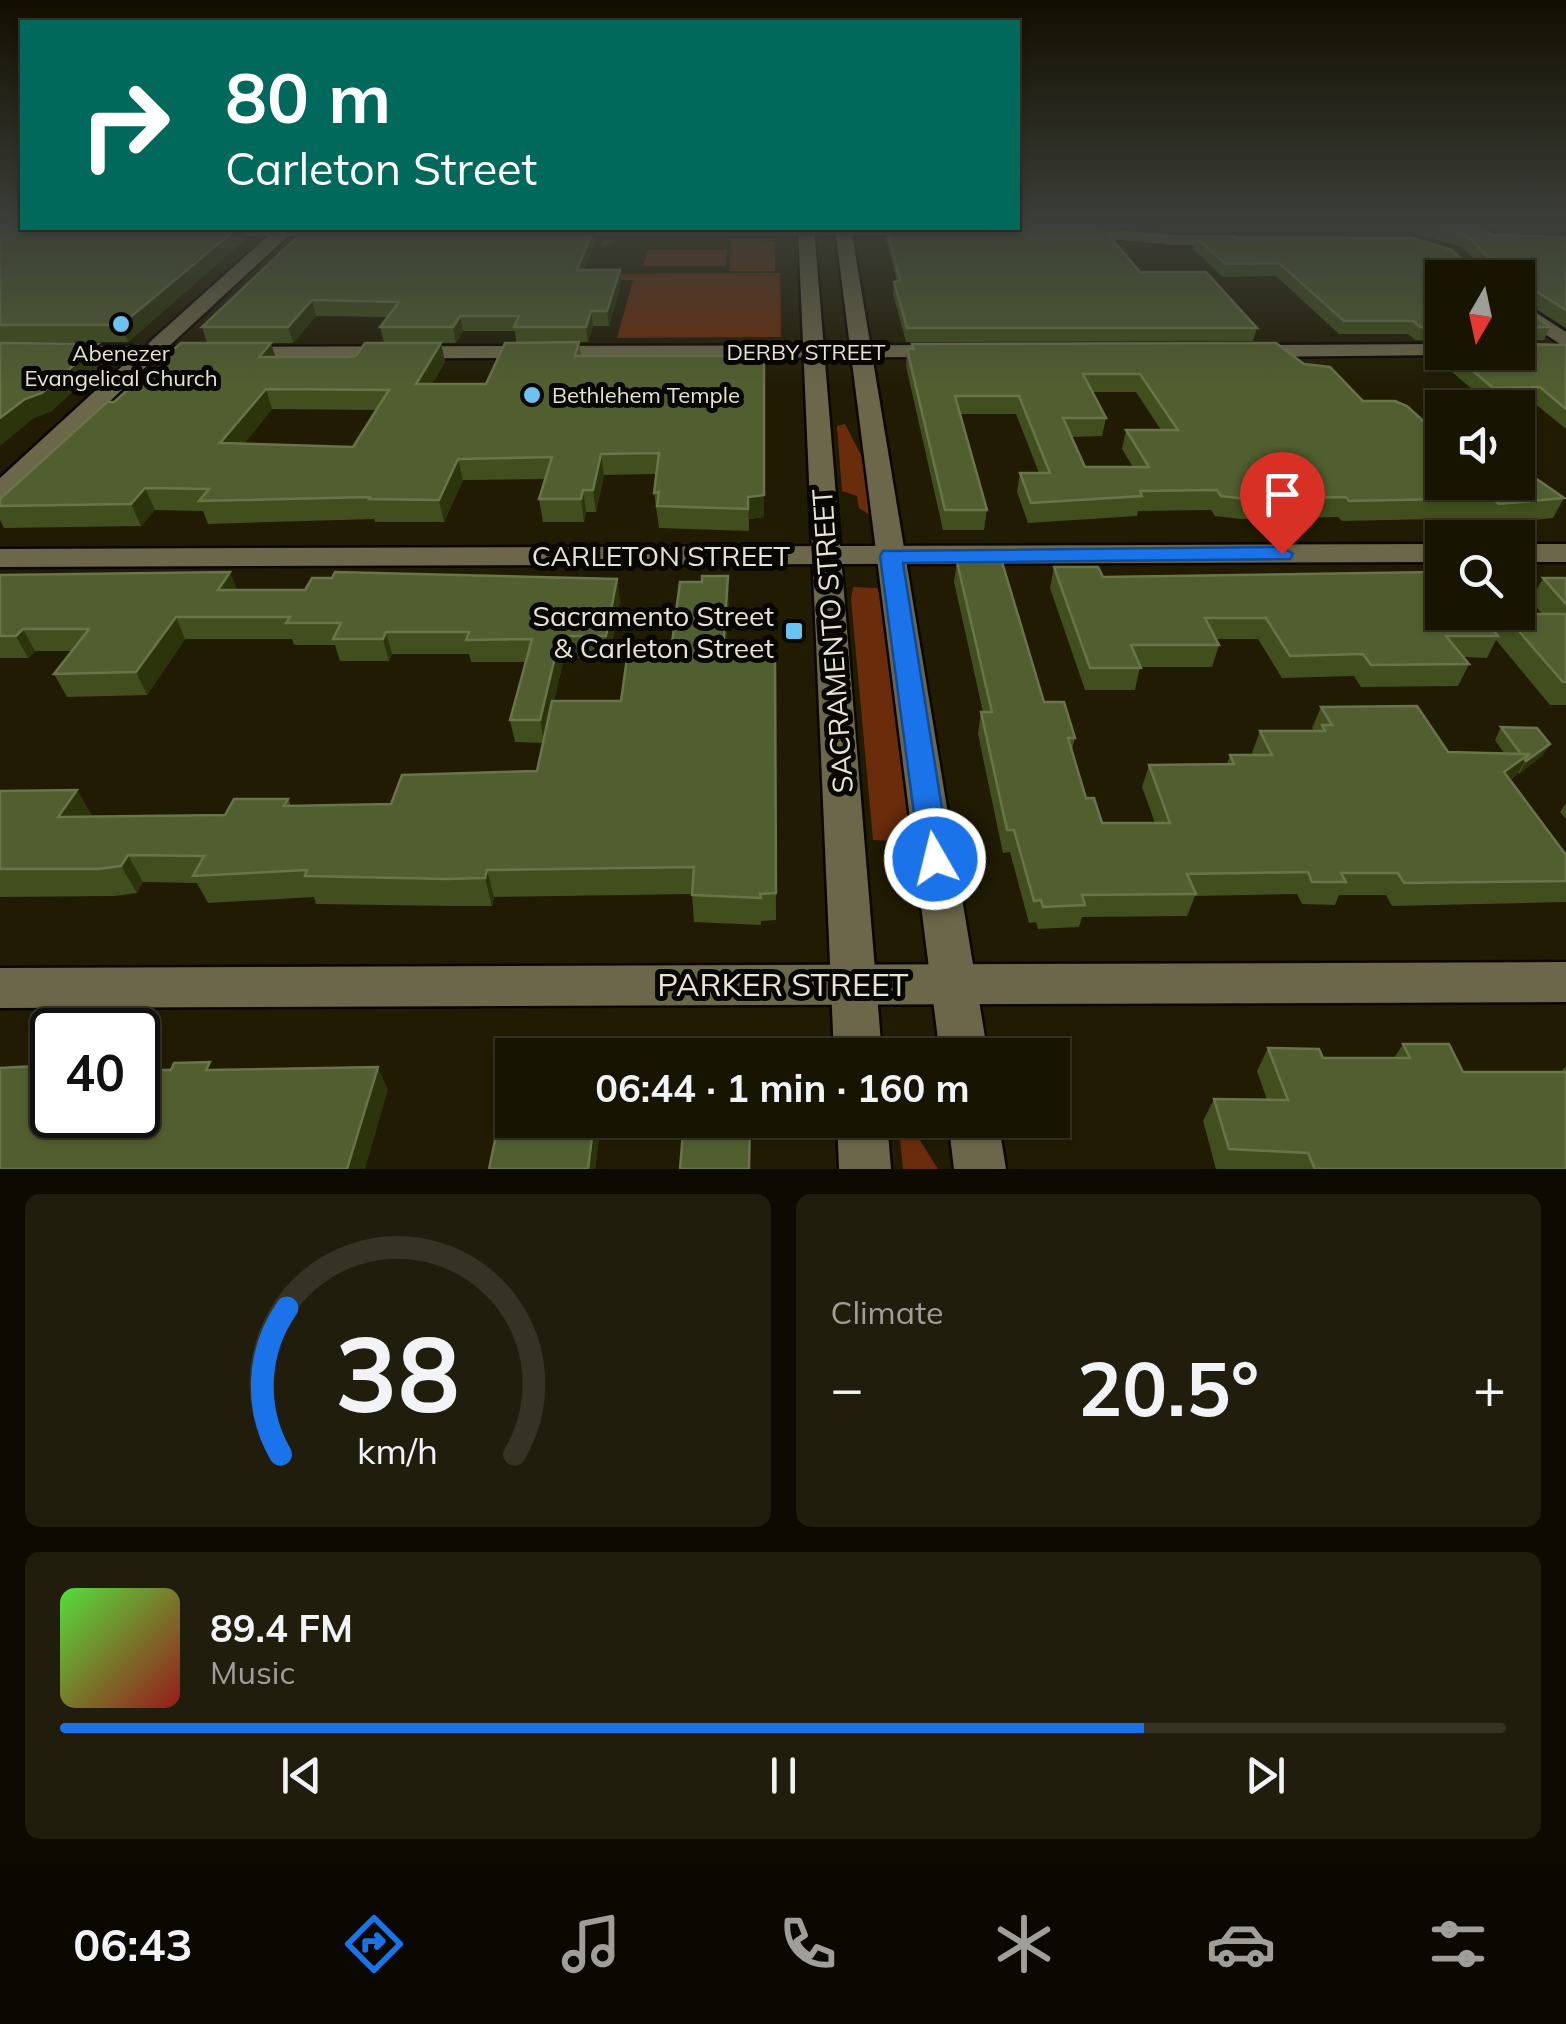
<!DOCTYPE html>
<html lang="en">
<head>
<meta charset="utf-8">
<style>
  :root { --surface:#181402; --page:#211d0c; --text:#f1f3f6; --muted:#9f9e99; --line:#363324; --accent:#1a73e8 }
  body { margin:0; font-family:Mulish,sans-serif; background:var(--page); color:var(--text); height:100vh; display:flex; flex-direction:column; font-size:38px; white-space:nowrap }
  * { box-sizing:border-box; margin:0 }
  p { font-size:32px; color:var(--muted) }
  .icon { flex:none; width:55px; height:55px; fill:none; stroke:currentColor; stroke-width:2; stroke-linecap:round; stroke-linejoin:round }
  .map { position:relative; height:1169px; overflow:hidden }
  .sheet { display:flex; flex-direction:column; gap:25px; padding:25px; background:#0d0b01; flex:1 }
  .sheet>* { flex:none }
  .banner { position:absolute; left:20px; top:20px; width:1000px; height:210px; border-radius:0px; box-shadow:0 2px 8px #0004,0 0 0 2px var(--line); background:#00695c; color:#fff; overflow:hidden }
  .needle { width:65px; rotate:189deg }
  .fabs { position:absolute; left:1425px; top:260px; display:grid; gap:20px }
  .fabs a { display:grid; place-items:center; width:110px; height:110px; border-radius:0px; background:var(--surface); box-shadow:0 2px 8px #0004,0 0 0 2px var(--line); font-size:50px }
  .speed { position:absolute; left:30px; top:1008px; display:flex; gap:20px; font-size:50px; font-weight:700; text-align:center }
  .speed>* { display:grid; place-content:center; width:130px; height:130px; border-radius:50%; background:var(--surface); box-shadow:0 2px 8px #0004,0 0 0 2px var(--line); line-height:1 }
  .speed .limit { border:5px solid #111; border-radius:15px; background:#fff; color:#111 }
  .pin { position:absolute; display:grid; place-items:center; width:85px; height:85px; color:#fff; margin:-102px -42px; border-radius:50% 50% 50% 0; rotate:-45deg; box-shadow:0 0 10px #0007 }
  .pin .icon { rotate:45deg }
  .me { position:absolute; width:110px; margin:-55px; rotate:352deg; stroke-linejoin:round; filter:drop-shadow(0 0 8px #0008) }
  .turn { display:flex; align-items:center; gap:35px; height:210px; padding:0 40px; font-size:45px }
  .turn .icon { width:130px; height:130px; stroke-width:2.5 }
  .turn b { display:block; font-size:70px; line-height:85px }
  .big { font-size:75px; font-weight:700; line-height:1.1 }
  .sheet .card { flex:1; display:flex; flex-direction:column; justify-content:center; gap:15px; min-width:0; padding:0 35px; border-radius:15px; background:var(--page) }
  .sheet .dial { align-items:center; gap:0 }
  .dial svg { height:260px; overflow:visible; fill:none; stroke:var(--line); stroke-width:7; stroke-linecap:round; text-anchor:middle }
  .dial text { fill:var(--text); stroke:none }
  .song { display:flex; align-items:center; gap:30px }
  .cover { width:120px; height:120px; border-radius:15px; background:linear-gradient(135deg,hsl(110 70% 55%),hsl(0 70% 35%)) }
  .played { height:10px; border-radius:5px; background:linear-gradient(90deg,var(--accent) 75%,var(--line) 75%) }
  .keys { display:flex; justify-content:space-around; direction:ltr }
  .heat { display:flex; justify-content:space-between; align-items:center; font-size:55px; direction:ltr }
  .sheet .tiles { flex:1; display:grid; gap:25px; grid-template-columns:1fr 1fr }
  .card:last-child { grid-column:span 2 }
  .trip { position:absolute; left:495px; top:1038px; width:575px; height:100px; border-radius:0px; background:var(--surface); box-shadow:0 2px 8px #0004,0 0 0 2px var(--line); font-weight:700; line-height:100px; text-align:center }
  .tabs { display:flex; height:160px; justify-content:space-around; align-items:center; background:#0a0801; color:var(--muted) }
  .tabs .icon { width:70px; height:70px }
  .tabs .on { color:var(--accent) }
  .tabs b { font-size:45px; color:var(--text) }
  .map>svg:first-child { display:block }
</style>
</head>
<body>
<div class="map">
<svg width="1566" height="1169" viewBox="0 0 1566 1169">
  <rect width="100%" height="100%" fill="#201b02"/>
  <g fill="#6a2c0b">
    <polygon points="781,239 760,241 775,242 775,271 729,271 732,240 619,240 600,247 603,240"/>
    <polygon points="648,250 727,250 726,266 643,266"/>
    <polygon points="780,273 781,337 617,338 633,280 587,280 589,274"/>
    <polygon points="845,424 864,461 870,515 859,508 857,496 842,491 837,426"/>
    <polygon points="853,587 877,588 882,600 915,871 904,871 893,841 873,840 851,599"/>
    <polygon points="898,1120 907,1120 938,1169 903,1169"/>
  </g>
  <g fill="none" stroke-linecap="round" stroke-linejoin="round">
    <g stroke="#0a0600" stroke-width="5">
      <g id="minor">
        <polygon points="1067,225 1172,235 1236,235 1245,240 1236,245 1172,245 1061,234 1061,226"/>
        <polygon points="196,228 347,228 349,231 341,236 288,236 168,347 945,345 956,351 945,357 169,359 161,358 160,350 152,348 148,344 152,340 268,236 202,236 196,235"/>
        <polygon points="551,228 933,228 934,230 926,235 557,236 551,235"/>
        <polygon points="1518,301 1566,332 1566,348 1518,316"/>
        <polygon points="1442,344 1442,352 1450,355 1246,357 1235,351 1246,345"/>
        <polygon points="0,345 133,346 153,360 9,498 0,500 0,478 131,358 0,357"/>
        <polygon points="1442,544 1442,562 0,567 0,549"/>
        <rect x="1518" y="544" width="48" height="18"/>
        <polygon points="1566,962 1566,1002 0,1008 0,968"/>
      </g>
    </g>
    <g stroke="#0a0600" stroke-width="5">
      <g id="tertiary">
        <polygon points="798,228 814,228 882,1055 834,1055"/>
        <polygon points="835,228 851,228 988,1055 940,1055"/>
        <polygon points="837,1120 887,1120 891,1169 839,1169"/>
        <polygon points="948,1120 998,1120 1006,1169 954,1169"/>
      </g>
    </g>
    <use href="#minor" fill="#6c674a" fill-rule="evenodd"/>
    <use href="#tertiary" fill="#6c674a" fill-rule="evenodd"/>
  </g>
  <g fill="#404f1d" fill-rule="evenodd">
    <polygon points="0,224 22,228 243,228 246,239 128,342 0,342"/>
    <polygon points="1155,224 1469,224 1493,235 1566,237 1566,328 1521,299 1521,306 1550,327 1544,340 1518,341 1518,278 1442,278 1442,341 1415,340 1408,334 1339,334 1276,276 1223,277 1193,249 1195,237 1471,269 1483,269 1462,247 1410,232 1159,230"/>
    <polygon points="1477,224 1566,224 1566,231 1491,229"/>
    <polygon points="307,228 595,228 596,239 584,270 621,285 609,326 593,326 588,342 516,342 515,331 463,331 456,343 384,343 380,327 388,317 316,316 293,343 207,343 202,327"/>
    <polygon points="887,228 1140,272 1257,328 1253,341 906,342 893,294 894,282 897,282 886,239"/>
    <path d="M579 342 581 356 764 517 749 519V531L659 528 654 493 656 474 604 475 596 512H586L584 522H543L539 499 546 479 463 480 444 522H375L374 519 208 524 203 511 155 510 141 526 4 528 0 520V499L114 402 271 343 275 357H346L441 343 445 362 432 384H486ZM272 409 376 410 353 447 244 444Z"/>
    <path d="M1276 343 1442 482 1564 498 1553 518 1490 524 1483 518 1342 521 1338 517 1241 519 1215 516 1211 510 1138 511 1137 516 1028 523 1017 492 1020 473H1039L1016 414H960L987 510 984 530H943L906 366 907 349H912V344ZM1092 392H1136L1161 430H1126L1122 449 1133 467H1085L1072 437 1102 436 1106 418Z"/>
    <polygon points="1566,345 1566,429 1533,402 1487,402 1438,360 1442,348 1442,352 1518,352"/>
    <polygon points="957,562 1044,702 1075,738 1072,750 1086,798 1102,823 1155,823 1142,787 1149,765 1227,764 1230,755 1253,755 1252,753 1260,731 1314,731 1312,728 1321,707 1448,752 1504,753 1495,740 1501,727 1550,744 1542,756 1519,774 1518,772 1510,780 1566,855 1566,902 1392,906 1386,895 1339,895 1335,905 1302,904 1297,894 1195,896 1187,916 1082,917 1079,927 1038,929 1036,922 1029,923 1010,852 1003,853 992,801 978,734 981,712 983,712 954,582"/>
    <polygon points="1054,567 1103,577 1437,577 1495,632 1504,614 1542,614 1531,600 1543,578 1566,578 1566,705 1550,705 1496,640 1487,658 1463,657 1469,664 1458,686 1361,687 1354,676 1282,678 1258,639 1216,639 1219,645 1212,667 1140,667 1135,690 1085,690 1050,588"/>
    <polygon points="0,575 237,590 305,590 617,579 620,601 609,658 564,658 554,701 621,701 671,651 729,601 726,651 775,655 776,920 761,921 761,925 694,922 692,894 494,897 492,906 454,906 316,904 314,897 208,903 197,883 143,882 137,893 114,896 0,897 0,791 77,790 92,817 225,815 288,799 291,806 391,804 537,771 543,743 515,742 510,720 526,662 471,662 469,654 392,654 389,661 340,661 335,645 294,645 292,639 185,639 147,695 67,697 54,674 72,651 35,651 28,658 0,658"/>
    <polygon points="1566,803 1566,819 1560,812"/>
    <polygon points="1403,1044 1463,1072 1561,1072 1566,1066 1566,1169 1216,1169 1203,1121 1214,1099 1267,1100 1257,1071 1268,1048 1323,1058 1394,1058"/>
    <polygon points="512,1120 751,1120 682,1137 599,1138 595,1169 489,1169"/>
  </g>
  <g fill="#2b340a">
    <polygon points="237,228 243,228 246,239 128,342 121,325"/>
    <polygon points="594,228 596,239 579,285 577,270"/>
    <polygon points="620,270 621,285 609,326 607,311"/>
    <polygon points="312,300 316,316 293,343 288,327"/>
    <polygon points="591,311 593,326 588,342 586,327"/>
    <polygon points="460,316 463,331 456,343 453,327"/>
    <polygon points="271,343 277,362 259,357"/>
    <polygon points="441,343 445,362 420,404 416,384"/>
    <polygon points="98,344 105,362 51,412 34,418 0,446 0,418"/>
    <polygon points="764,356 764,517 749,519 749,531 748,497"/>
    <polygon points="266,389 272,409 228,464 220,443"/>
    <polygon points="601,454 604,475 596,512 593,490"/>
    <polygon points="458,459 463,480 444,522 439,500"/>
    <polygon points="145,488 155,510 141,526 131,504"/>
    <polygon points="583,490 586,512 584,522 581,499"/>
    <polygon points="230,572 239,594 218,590"/>
    <polygon points="728,576 729,601 724,677 723,650"/>
    <polygon points="617,579 620,601 609,658 606,636"/>
    <polygon points="176,617 185,639 147,695 136,672"/>
    <polygon points="23,629 35,651 28,658 16,636"/>
    <polygon points="386,632 392,654 389,661 383,639"/>
    <polygon points="560,636 564,658 544,743 540,720"/>
    <polygon points="1550,744 1542,756 1519,774 1526,761"/>
    <polygon points="1529,754 1516,776 1492,794 1504,772"/>
    <polygon points="77,790 93,817 58,817"/>
    <polygon points="128,855 143,882 137,893 121,866"/>
    <polygon points="487,870 494,897 492,906 485,878"/>
    <polygon points="378,1067 388,1090 365,1169 347,1169"/>
    <polygon points="594,1120 595,1120 599,1138 595,1169 588,1169"/>
  </g>
  <g fill="#515f30" stroke="#69744a" stroke-width="2.5" fill-rule="evenodd">
    <polygon points="0,224 22,224 22,228 237,228 121,325 0,325"/>
    <polygon points="1428,224 1469,224 1493,235 1566,237 1566,310 1526,285 1521,286 1521,306 1550,327 1521,328 1518,336 1518,278 1442,278 1442,328 1420,327 1413,321 1344,321 1279,263 1226,264 1195,237 1413,238 1452,250 1471,269 1491,269 1494,263 1467,236"/>
    <polygon points="1061,227 1105,231 1140,272 1206,272 1257,328 907,328 894,282 900,281 887,228"/>
    <polygon points="307,228 594,228 577,270 620,270 607,311 591,311 586,327 514,327 519,316 460,316 453,327 380,327 399,302 312,300 288,327 202,327"/>
    <path d="M579 342 575 356H764V495L748 497V509L657 506 659 492 654 493 659 453 601 454 593 490H583L581 499H539L552 457 458 459 439 500 369 499 370 497 199 501 209 489 145 488 131 504 0 506V499L107 402H114L181 343H271L259 357H346L356 356 365 343H441L416 384H486L505 343ZM266 389 389 390 353 447 220 443Z"/>
    <polygon points="0,343 98,344 42,393 25,399 0,418"/>
    <path d="M1276 343 1304 364 1330 367 1363 401H1395L1407 406 1442 438V482H1518V466L1564 498 1499 504 1492 498 1349 501 1346 497 1247 499 1221 496 1217 490 1140 491 1142 496 1031 503 1020 473H1050L1019 396H955L987 510H945L907 349H914L912 344ZM1083 374H1140L1178 430H1126L1149 467H1085L1063 418H1106Z"/>
    <polygon points="1518,344 1566,345 1566,409 1540,387 1493,388 1451,352 1518,352"/>
    <polygon points="957,562 1002,562 1044,702 1064,702 1075,738 1068,738 1086,798 1094,798 1102,823 1170,823 1149,765 1234,764 1230,755 1272,755 1260,731 1325,731 1322,725 1332,725 1321,707 1417,706 1448,752 1529,754 1504,772 1566,855 1566,881 1404,883 1398,873 1341,873 1346,882 1312,882 1308,872 1187,874 1196,894 1082,895 1085,905 1043,907 1041,900 1034,901 1014,830 1007,830 981,712 992,712"/>
    <polygon points="1054,567 1098,567 1103,577 1434,572 1437,577 1442,577 1442,612 1479,612 1498,636 1446,636 1469,664 1371,665 1363,654 1290,656 1266,618 1205,618 1219,645 1131,645 1141,668 1090,668"/>
    <polygon points="230,572 218,590 305,590 312,578 332,578 335,572 617,579 606,636 560,636 540,720 510,720 532,639 466,640 469,632 386,632 383,639 333,639 341,623 286,623 290,617 176,617 136,672 54,674 89,629 23,629 16,636 0,636 0,575"/>
    <polygon points="702,576 728,576 723,650 775,655 776,893 760,894 761,898 692,895 694,867 487,870 485,878 446,879 305,876 307,870 193,876 204,856 128,855 121,866 98,869 0,869 0,791 77,790 58,817 225,815 234,799 288,799 284,806 391,804 402,775 537,771 552,701 621,701 628,651 671,651 680,582 702,582"/>
    <polygon points="1543,578 1566,578 1566,604"/>
    <polygon points="1504,614 1566,614 1566,682 1563,682"/>
    <polygon points="1501,727 1537,728 1550,744 1526,761 1525,760 1529,754 1521,754"/>
    <polygon points="1403,1044 1449,1044 1463,1072 1566,1072 1566,1169 1315,1169 1308,1153 1229,1149 1214,1099 1288,1100 1268,1048 1319,1049 1323,1058 1410,1058"/>
    <polygon points="722,1053 722,1055 653,1055"/>
    <polygon points="512,1059 512,1120 594,1120 588,1169 489,1169"/>
    <polygon points="210,1062 206,1070 378,1067 347,1169 0,1169 0,1068 52,1065 52,1115 138,1115 138,1070 171,1070 174,1063"/>
    <polygon points="684,1120 750,1120 749,1169 680,1169"/>
  </g>
  <linearGradient id="sky" x2="0" y2="1"><stop stop-color="#120f01"/><stop offset="0.58" stop-color="#3c3f39"/><stop offset="1" stop-color="#3c3f39" stop-opacity="0"/></linearGradient>
  <rect width="1566" height="388" fill="url(#sky)"/>
  <polygon fill="#1a73e8" stroke="#114b97" stroke-width="2.5" points="1282,547 1293,554 1290,559 903,563 950,859 946,868 935,871 924,868 920,859 880,556 883,551"/>
  <g fill="#6bc3f2" stroke="#080601" stroke-width="4">
    <circle cx="121" cy="324" r="10"/>
    <circle cx="532" cy="395" r="10"/>
    <rect x="784" y="621" width="20" height="20" rx="5"/>
  </g>
  <g text-anchor="middle" dominant-baseline="central" stroke-width="10" stroke-linejoin="round" paint-order="stroke">
    <g font-size="22" fill="#e6e3d3" stroke="#080601">
      <text x="806" y="352">DERBY STREET</text>
    </g>
    <g font-size="22" fill="#e6e3d3" stroke="#080601">
      <text x="121" y="353">Abenezer<tspan x="121" dy="25">Evangelical Church</tspan></text>
      <text x="552" y="395" text-anchor="start">Bethlehem Temple</text>
    </g>
    <g font-size="28" fill="#e6e3d3" stroke="#080601">
      <text x="661" y="555">CARLETON STREET</text>
      <text transform="translate(832 641) rotate(-94)">SACRAMENTO STREET</text>
    </g>
    <g font-size="28" fill="#e6e3d3" stroke="#080601" text-anchor="end">
      <text x="774" y="615">Sacramento Street<tspan x="774" dy="32">&amp; Carleton Street</tspan></text>
    </g>
    <g font-size="32" fill="#e6e3d3" stroke="#080601">
      <text x="783" y="984">PARKER STREET</text>
    </g>
  </g>
</svg>
<div class="fabs">
<a><svg class="needle" viewBox="-14 -14 28 28"><path d="M0-13l5 13h-10z" fill="#e53935"/><path d="M0 13l5-13h-10z" fill="#9f9e99"/></svg></a>
<a><svg class="icon" aria-label="sound" viewBox="0 0 24 24"><path d="M4 9h4l5-4v14l-5-4H4zM17 9q2 3 0 6"/></svg></a>
<a><svg class="icon" aria-label="search" viewBox="0 0 24 24"><circle cx="10" cy="10" r="6"/><path d="M15 15l6 6"/></svg></a>
</div>
<div class="speed"><div class="limit">40</div></div>
<div class="pin" style="left:1282px;top:554px;background:#d93025"><svg class="icon" aria-label="arrive" viewBox="0 0 24 24"><path d="M6 21V4h12l-3 4 3 4H6"/></svg></div>
<svg class="me" style="left:935px;top:859px" viewBox="-20 -20 40 40"><circle r="17" fill="#1a73e8" stroke="#fff" stroke-width="3"/><path d="M0-11L8 9 0 5-8 9z" fill="#fff"/></svg>
<div class="trip">06:44 · 1 min · 160 m</div>
<div class="banner">
<div class="turn"><svg class="icon" aria-label="right" viewBox="0 0 24 24"><path d="M7 20v-9h11M14 6l5 5-5 5"/></svg><div><b>80 m</b>Carleton Street</div></div>
</div>
</div>
<section class="sheet">
<div class="tiles">
<div class="card dial"><svg viewBox="0 0 100 80">
<path d="M14 69A42 42 0 1 1 86 69"/>
<path d="M14 69A42 42 0 0 1 16 24" stroke="#1a73e8"/>
<text x="50" y="56" font-size="32" font-weight="700">38</text>
<text x="50" y="72" font-size="11">km/h</text>
</svg></div>
<div class="card"><p>Climate</p>
<div class="heat"><a>−</a><b class="big">20.5°</b><a>+</a></div>
</div>
<div class="card">
<div class="song"><i class="cover"></i><div><b>89.4 FM</b><p>Music</p></div></div>
<div class="played"></div>
<div class="keys"><svg class="icon" aria-label="previous" viewBox="0 0 24 24"><path d="M18 5L8 12l10 7zM5 5v14"/></svg><svg class="icon" aria-label="pause" viewBox="0 0 24 24"><path d="M8 5v14M16 5v14"/></svg><svg class="icon" aria-label="next" viewBox="0 0 24 24"><path d="M6 5l10 7-10 7zM19 5v14"/></svg></div>
</div>
</div>
</section>
<nav class="tabs">
<b>06:43</b>
<svg class="icon on" aria-label="directions" viewBox="0 0 24 24"><path d="M12 3l9 9-9 9-9-9zM9 14v-3h6M13 9l2 2-2 2"/></svg>
<svg class="icon" aria-label="music" viewBox="0 0 24 24"><path d="M9 18V5l10-2v13"/><circle cx="6" cy="18" r="3"/><circle cx="16" cy="16" r="3"/></svg>
<svg class="icon" aria-label="phone" viewBox="0 0 24 24"><path d="M5 4h4l2 5-3 2q2 4 5 5l2-3 5 2v4C11 20 4 13 5 4z"/></svg>
<svg class="icon" aria-label="climate" viewBox="0 0 24 24"><path d="M12 3v18M4 7l16 10M4 17L20 7"/></svg>
<svg class="icon" aria-label="car" viewBox="0 0 24 24"><path d="M5 17H2v-5l4-1 3-4h7l3 4 3 1v5h-3M9 17h6M6 11h13"/><circle cx="7" cy="17" r="2"/><circle cx="17" cy="17" r="2"/></svg>
<svg class="icon" aria-label="filters" viewBox="0 0 24 24"><path d="M4 7h16M4 17h16"/><circle cx="9" cy="7" r="2"/><circle cx="15" cy="17" r="2"/></svg>
</nav>
</body>
</html>
